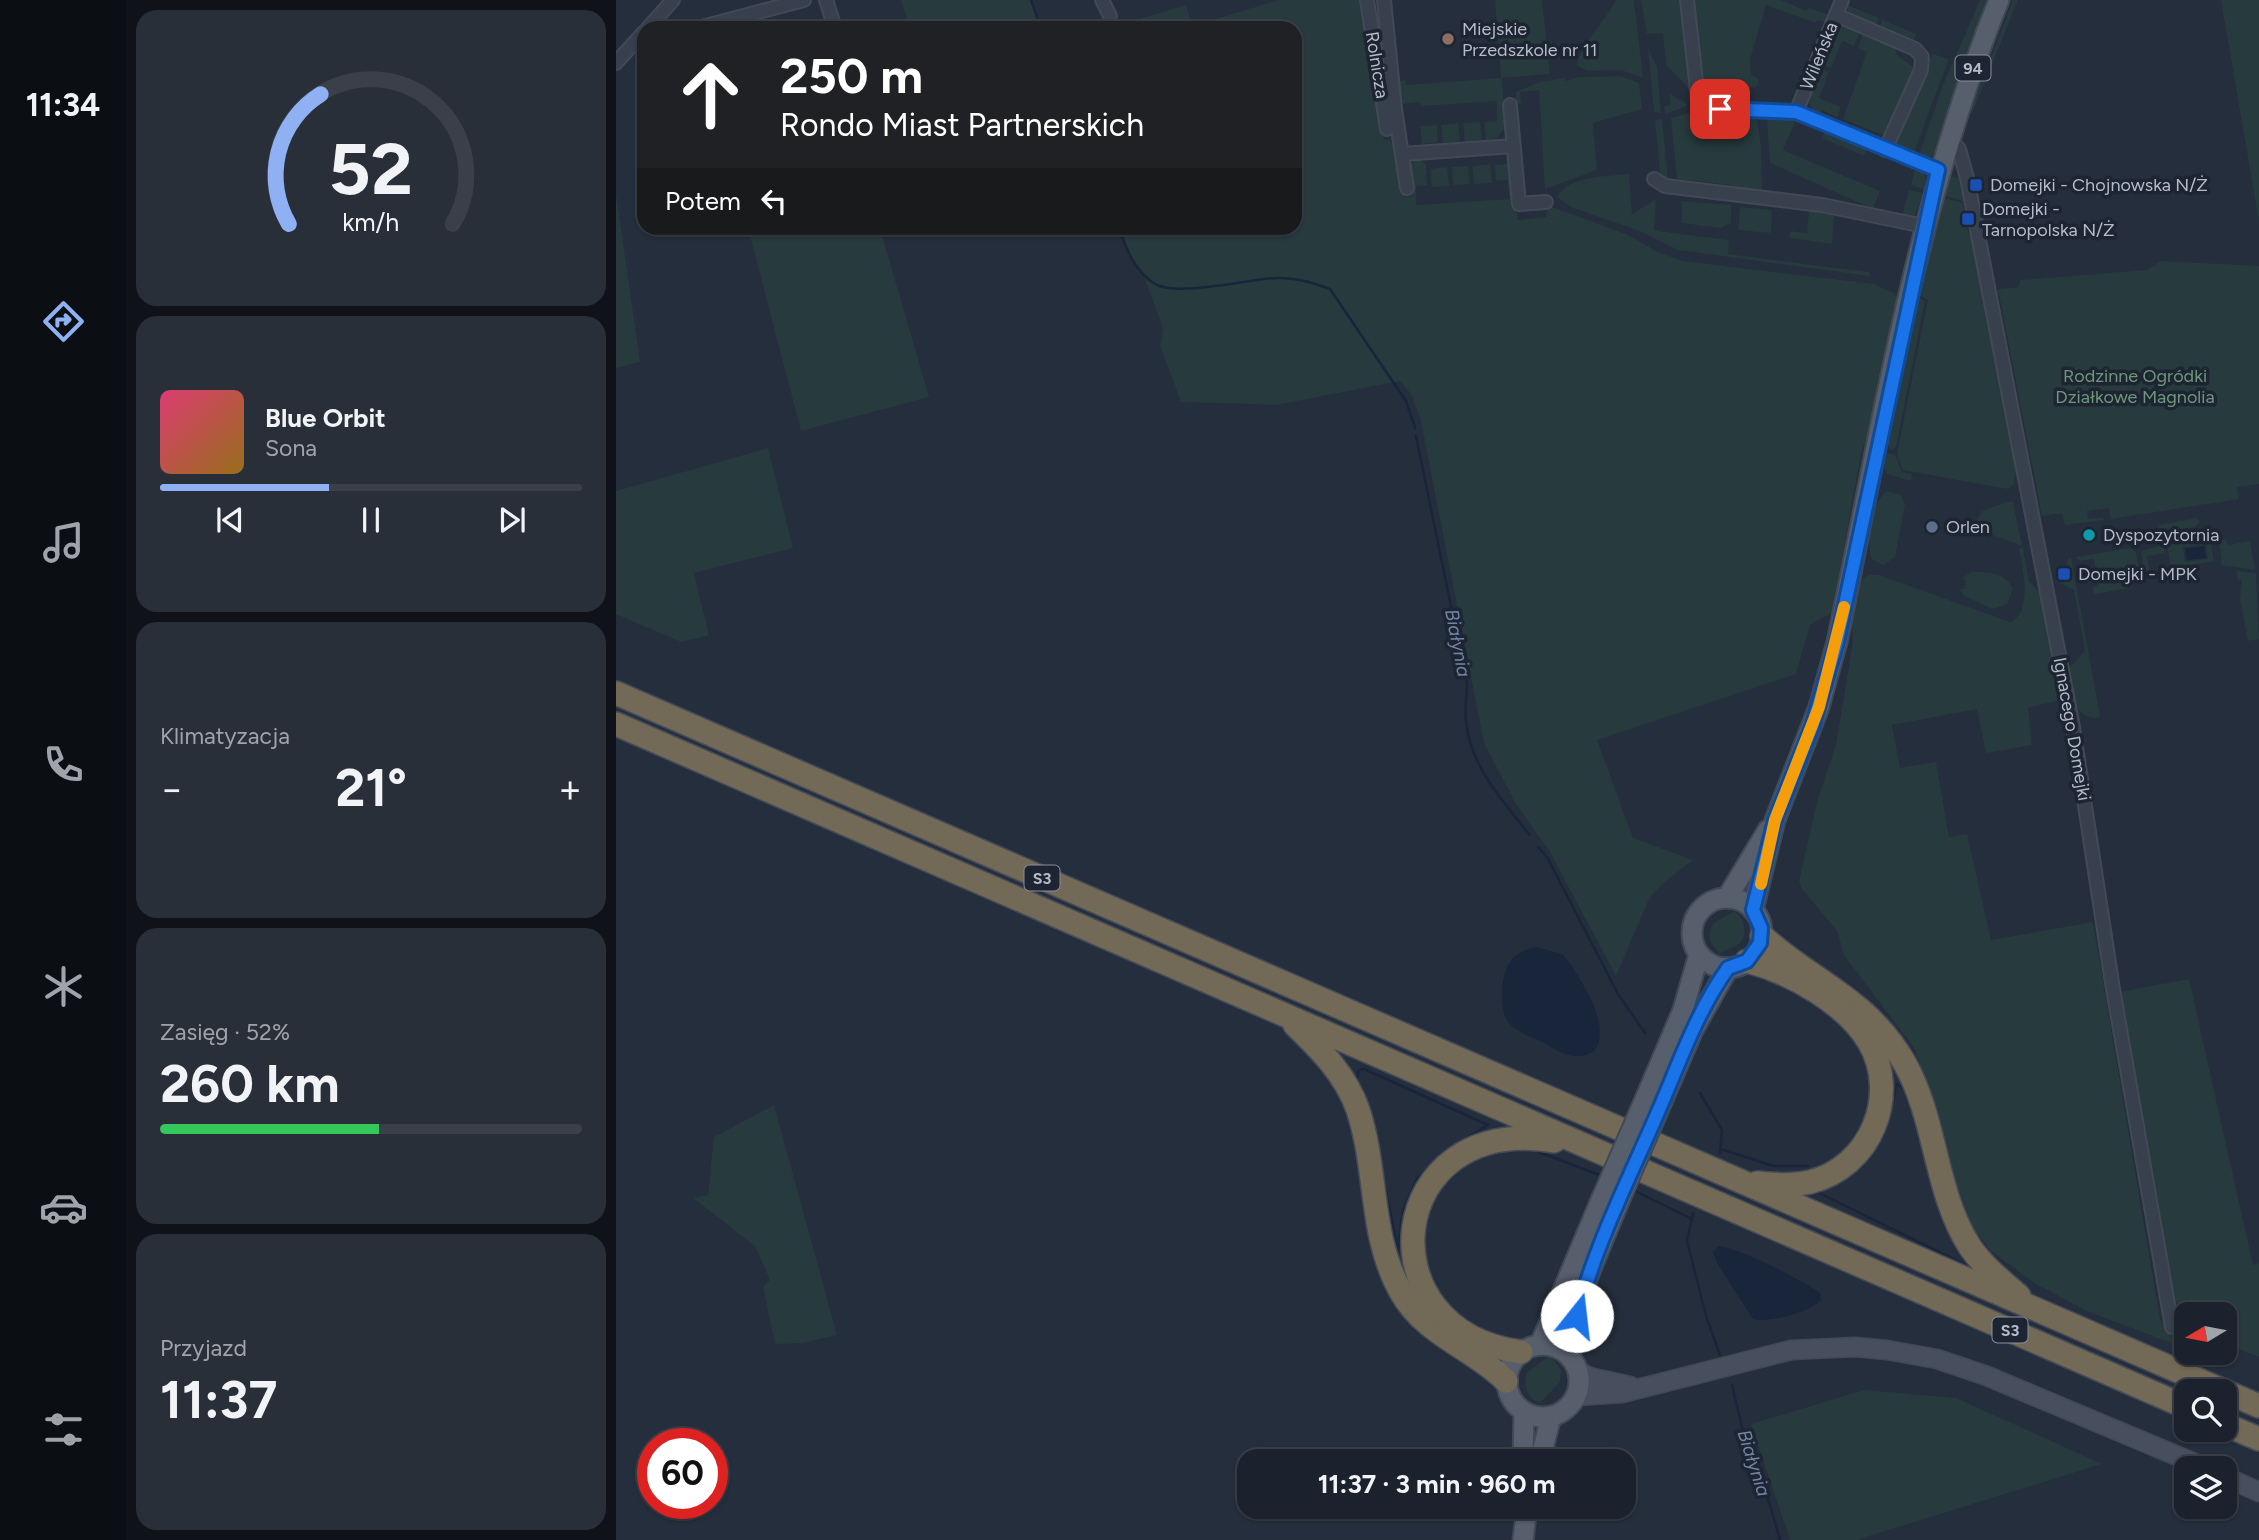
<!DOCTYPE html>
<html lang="pl">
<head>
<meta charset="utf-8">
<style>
  :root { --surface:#1c222d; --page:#292f39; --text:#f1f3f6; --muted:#a0a4aa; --line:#3a3f49; --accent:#8fb1f3 }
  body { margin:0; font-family:Figtree,sans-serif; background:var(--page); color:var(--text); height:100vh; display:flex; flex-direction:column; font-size:26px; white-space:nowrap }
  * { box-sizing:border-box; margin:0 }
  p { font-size:23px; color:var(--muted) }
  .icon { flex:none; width:38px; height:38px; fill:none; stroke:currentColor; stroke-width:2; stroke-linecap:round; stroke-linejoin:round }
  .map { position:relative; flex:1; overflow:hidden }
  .side { display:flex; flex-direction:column; gap:10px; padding:10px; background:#0f1319; width:490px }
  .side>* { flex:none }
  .guide { position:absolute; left:21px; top:21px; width:665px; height:214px; border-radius:21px; box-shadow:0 2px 5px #0004,0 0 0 2px var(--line); background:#202124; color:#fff; overflow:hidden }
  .needle { width:46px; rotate:260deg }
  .tools { position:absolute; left:1558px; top:1302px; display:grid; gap:14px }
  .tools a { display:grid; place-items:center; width:63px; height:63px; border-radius:14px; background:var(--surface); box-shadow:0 2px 5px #0004,0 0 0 2px var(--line); font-size:35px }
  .speed { position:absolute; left:21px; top:1428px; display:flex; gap:14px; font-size:35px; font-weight:700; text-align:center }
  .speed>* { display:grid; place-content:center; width:91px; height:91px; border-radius:50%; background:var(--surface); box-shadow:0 2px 5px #0004,0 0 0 2px var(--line); line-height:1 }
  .speed .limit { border:10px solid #d22; background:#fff; color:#111 }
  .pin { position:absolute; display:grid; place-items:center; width:60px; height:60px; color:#fff; margin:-30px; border-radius:14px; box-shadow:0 4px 10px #0006 }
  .me { position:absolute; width:77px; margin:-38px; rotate:16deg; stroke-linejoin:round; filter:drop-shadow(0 0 5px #0008) }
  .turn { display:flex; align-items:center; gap:24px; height:147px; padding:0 28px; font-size:32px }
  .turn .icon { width:91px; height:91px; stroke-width:2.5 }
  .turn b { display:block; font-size:49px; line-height:60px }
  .then { display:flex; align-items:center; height:66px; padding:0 28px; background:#0003; gap:14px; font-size:26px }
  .big { font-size:52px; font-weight:700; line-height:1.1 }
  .side .widget { flex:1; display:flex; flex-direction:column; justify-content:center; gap:10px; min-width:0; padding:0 24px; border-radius:21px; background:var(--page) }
  .side .dial { align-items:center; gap:0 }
  .dial svg { height:182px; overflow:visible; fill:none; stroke:var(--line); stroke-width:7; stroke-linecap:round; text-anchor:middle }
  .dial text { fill:var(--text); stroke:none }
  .song { display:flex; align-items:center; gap:21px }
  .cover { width:84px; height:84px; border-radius:10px; background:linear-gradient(135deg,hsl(340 70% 55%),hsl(40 70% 35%)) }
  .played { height:7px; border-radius:4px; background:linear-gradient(90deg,var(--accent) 40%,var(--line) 40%) }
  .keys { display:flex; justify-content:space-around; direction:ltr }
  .heat { display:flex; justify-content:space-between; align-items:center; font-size:38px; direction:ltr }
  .charge { height:10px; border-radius:5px; background:linear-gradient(90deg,#34c759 52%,var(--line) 0) }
  .trip { position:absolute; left:621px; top:1449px; width:399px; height:70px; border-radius:21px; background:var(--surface); box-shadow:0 2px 5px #0004,0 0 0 2px var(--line); font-weight:700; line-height:70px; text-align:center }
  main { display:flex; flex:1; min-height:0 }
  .tabs { display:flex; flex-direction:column; width:126px; justify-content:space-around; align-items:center; background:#0b0e12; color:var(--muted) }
  .tabs .icon { width:49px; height:49px }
  .tabs .selected { color:var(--accent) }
  .tabs b { font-size:32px; color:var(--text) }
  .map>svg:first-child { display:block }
</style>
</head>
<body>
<main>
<nav class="tabs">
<b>11:34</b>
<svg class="icon selected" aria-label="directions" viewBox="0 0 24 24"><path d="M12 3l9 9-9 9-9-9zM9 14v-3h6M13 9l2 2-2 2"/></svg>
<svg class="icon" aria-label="music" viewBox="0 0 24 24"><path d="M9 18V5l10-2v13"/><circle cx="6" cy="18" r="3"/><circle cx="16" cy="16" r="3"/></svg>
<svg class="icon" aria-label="phone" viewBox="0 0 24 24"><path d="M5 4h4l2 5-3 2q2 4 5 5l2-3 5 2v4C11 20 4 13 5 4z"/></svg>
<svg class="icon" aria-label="climate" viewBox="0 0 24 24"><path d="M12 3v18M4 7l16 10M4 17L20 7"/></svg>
<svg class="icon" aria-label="car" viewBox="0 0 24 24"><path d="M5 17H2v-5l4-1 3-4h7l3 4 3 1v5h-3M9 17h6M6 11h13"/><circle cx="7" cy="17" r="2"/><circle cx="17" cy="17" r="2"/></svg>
<svg class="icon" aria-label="filters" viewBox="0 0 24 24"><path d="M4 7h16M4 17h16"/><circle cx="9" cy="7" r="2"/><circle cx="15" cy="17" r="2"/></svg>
</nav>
<section class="side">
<div class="widget dial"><svg viewBox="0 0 100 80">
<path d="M14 69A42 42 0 1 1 86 69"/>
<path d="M14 69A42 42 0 0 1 28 12" stroke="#8fb1f3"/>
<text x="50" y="56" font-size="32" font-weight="700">52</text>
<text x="50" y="72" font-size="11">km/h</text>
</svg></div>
<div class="widget">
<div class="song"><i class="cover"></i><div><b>Blue Orbit</b><p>Sona</p></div></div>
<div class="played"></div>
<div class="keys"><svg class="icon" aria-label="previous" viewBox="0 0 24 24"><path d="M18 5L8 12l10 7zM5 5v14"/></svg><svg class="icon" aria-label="pause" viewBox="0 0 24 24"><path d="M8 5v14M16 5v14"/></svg><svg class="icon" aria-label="next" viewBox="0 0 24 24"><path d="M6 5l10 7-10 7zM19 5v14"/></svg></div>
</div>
<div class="widget"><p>Klimatyzacja</p>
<div class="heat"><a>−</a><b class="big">21°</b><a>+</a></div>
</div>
<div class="widget"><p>Zasięg · 52%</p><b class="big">260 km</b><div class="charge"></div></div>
<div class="widget"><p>Przyjazd</p><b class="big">11:37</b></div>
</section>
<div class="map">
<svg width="1643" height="1540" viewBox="0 0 1643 1540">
  <rect width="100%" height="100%" fill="#252e3c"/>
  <g fill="#273a3d" fill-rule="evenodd">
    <polygon points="285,0 415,0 425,28 379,28 376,21 349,28 294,28"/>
    <path d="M662 0H748L768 140H774L782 153 789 197 796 196 794 165 802 158 810 164 811 185 800 186V205L894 199 891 180 880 181 879 165 895 163 902 220 930 217 931 208 936 207 1010 234 1042 252 1067 261 1258 284 1278 293 1284 300 1267 386 1245 454 1217 608 1214 614 1194 625 1180 674 981 740 1017 838 1077 860 1045 885 1033 899 1000 976 934 852 900 804 868 743 805 421 795 394 784 381 660 405 565 402 544 346 547 328 526 272C514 261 508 243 503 228H679V28H494L570 5 577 26Z"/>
    <polygon points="879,0 926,0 934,74 886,78 889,128 881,138 870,140 868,122 881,121 881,101 805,106 804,102 785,104 783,81 789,80 790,85 885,78"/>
    <path d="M1000 0H1018L1027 78 1005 70 972 71 961 66C960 51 992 17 1000 0Z"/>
    <polygon points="1025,0 1068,0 1076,92 1050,65 1047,33 1031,34"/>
    <polygon points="1075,0 1165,0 1190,11 1192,8 1214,15 1211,23 1201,20 1200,23 1150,5 1134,59 1135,75 1143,79 1141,87 1125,90 1124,107 1095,104 1086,95"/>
    <polygon points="1364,0 1375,0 1323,144 1316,157 1310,160 1302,158 1327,85"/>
    <polygon points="1397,0 1402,0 1356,113 1354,112"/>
    <polygon points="1605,0 1643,0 1643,222"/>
    <polygon points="1231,5 1263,18 1260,24 1232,14"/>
    <polygon points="1266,20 1300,34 1297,41 1264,28"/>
    <polygon points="1228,23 1245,29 1238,46 1226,41 1215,68 1203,63 1220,26"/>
    <polygon points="1248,31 1279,44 1280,54 1301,70 1272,137 1227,119 1251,52 1242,48"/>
    <polygon points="1032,49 1041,67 1045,113 1038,112"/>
    <polygon points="1317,54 1333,59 1296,157 1277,147 1310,65"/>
    <path d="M1202 67 1213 72 1203 98 1225 107 1221 117 1206 110 1204 115C1183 104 1196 84 1202 67Z"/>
    <polygon points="1005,76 1023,83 1026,109 977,123 981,170 929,189 923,90 904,92 905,104 900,104 900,92 924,82 948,78 950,81 963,77"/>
    <polygon points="1053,93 1071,104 1071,106 1049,114 1048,106 1054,105"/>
    <polygon points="1078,112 1079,114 1132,116 1141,121 1145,146 1146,190 1124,192 1116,185 1061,179 1055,118"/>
    <polygon points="1155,116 1181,117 1167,150 1264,191 1257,209 1154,163 1151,122"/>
    <polygon points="1046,119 1052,178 1044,175 1039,120"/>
    <polygon points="864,122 866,140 849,142 847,123"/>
    <polygon points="842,123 844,141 827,143 825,125"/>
    <polygon points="821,125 822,142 806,144 804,126"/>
    <polygon points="1209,131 1251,149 1248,156 1206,138"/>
    <polygon points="874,164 876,183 858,184 856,166"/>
    <polygon points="852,166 854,184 837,185 836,167"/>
    <polygon points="831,167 833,186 816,187 814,169"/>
    <polygon points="1299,168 1303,168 1310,177 1308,190 1295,185"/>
    <path d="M1013 174 1016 214 1040 199 1038 229 1042 231 1113 240 1112 254 1253 272V276L1062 250 1026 232 955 207 941 197C950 176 993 176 1013 174Z"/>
    <polygon points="1332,175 1345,179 1350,202 1323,194"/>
    <polygon points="1293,190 1307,193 1298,218 1286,217"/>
    <polygon points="0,194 24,362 0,368"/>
    <polygon points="1322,196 1347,203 1353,235 1356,234 1400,465 1398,484 1392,489 1287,470 1281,454 1312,300 1299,293"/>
    <polygon points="1066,201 1115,205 1115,223 1104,228 1066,223"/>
    <polygon points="1124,207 1156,210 1155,233 1122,230"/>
    <polygon points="1193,211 1218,214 1216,244 1174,238 1174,231 1191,233"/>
    <polygon points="132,228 264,228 313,397 185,431"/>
    <polygon points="1545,261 1643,266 1643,484 1621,487 1623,499 1495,519 1493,508 1471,511 1472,519 1487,517 1488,520 1449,525 1446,513 1426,516 1382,289 1403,287 1404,280 1531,270"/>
    <polygon points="1298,295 1309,301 1280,447 1275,450 1272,445 1277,400"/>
    <polygon points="152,448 177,548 78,573 93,635 65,642 0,614 0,491"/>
    <polygon points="1271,453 1279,455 1286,472 1296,474 1295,481 1271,474 1268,467"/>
    <path d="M1271 491 1285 495 1289 505 1279 557 1267 565 1257 560C1248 546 1256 500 1271 491Z"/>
    <polygon points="1391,502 1397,502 1406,546 1377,535 1368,536 1370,526 1359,524 1366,511"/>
    <polygon points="1581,518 1584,522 1579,527 1543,532 1542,525"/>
    <path d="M1590 539 1595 543 1598 561 1555 568 1551 545ZM1590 544 1592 559 1569 562 1567 547Z"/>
    <polygon points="1610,539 1612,545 1634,541 1639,570 1606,565 1603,541"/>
    <polygon points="1548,545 1549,553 1531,556 1534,572 1528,571 1525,551"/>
    <path d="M1407 548 1413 581 1426 595 1447 699 1412 708 1416 745 1370 753 1361 709 1276 725 1284 768 1320 762 1333 837 1351 834 1375 940 1477 922 1544 1319 1560 1345 1471 1311 1418 1283 1375 1251 1357 1228 1334 1169 1321 1107 1298 1048 1228 955 1221 931 1186 889 1183 881 1201 802 1220 745 1237 641 1235 618 1246 580 1252 575H1263L1394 622C1417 613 1407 568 1403 549Z"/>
    <polygon points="1515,548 1520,553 1524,573 1515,588 1478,594 1477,587 1482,586 1478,559 1464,561 1460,557"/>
    <path d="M1455 557 1484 716 1483 718C1455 720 1456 690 1452 669L1469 651 1458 590 1440 581 1444 575H1453L1451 561Z"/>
    <path d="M1357 571C1372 573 1390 572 1397 589L1391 604 1377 609 1348 596 1344 589H1348L1350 581 1346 578Z"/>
    <polygon points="1620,571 1640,573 1643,639 1632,641 1624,599 1626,581 1622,579"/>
    <path d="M1118 911C1128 918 1133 932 1124 943 1120 948 1109 949 1103 954L1094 941C1092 919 1104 921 1118 911Z"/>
    <polygon points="1573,979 1637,1265 1643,1263 1643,1357 1608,1343 1608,1314 1570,1314 1570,1325 1556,1292 1503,992"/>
    <polygon points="158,1105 221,1335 187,1343 159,1344 147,1287 154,1280 139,1246 77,1198 92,1195 98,1137"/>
    <path d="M934 1356 945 1370 944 1382 924 1403C910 1398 908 1386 910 1373Z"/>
    <polygon points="1248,1390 1340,1398 1486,1464 1240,1540 1174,1540 1135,1424"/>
  </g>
  <g fill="#19253a">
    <polygon points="1588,546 1590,558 1571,560 1569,549"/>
    <path d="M920 947 946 954C959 968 969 987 977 1004 985 1022 992 1058 960 1056 948 1056 936 1047 926 1042 914 1036 897 1031 890 1019 885 1009 886 994 887 982 890 961 900 951 920 947Z"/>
    <path d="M1102 1246C1122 1247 1186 1280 1204 1293L1205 1300C1194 1312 1153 1323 1137 1319L1101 1263 1097 1252Z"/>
  </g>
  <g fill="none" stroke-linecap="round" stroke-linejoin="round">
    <g stroke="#19253a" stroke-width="2.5">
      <polyline points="415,0 425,28"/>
      <path d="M503 228C510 249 520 274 541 285 564 296 633 279 661 278 679 277 696 282 714 289L790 401 799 428"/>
      <path d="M800 436 851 684C851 697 848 709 850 722 855 767 886 800 913 834"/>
      <polyline points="922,847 931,857 1002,994 1029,1033"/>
      <polygon points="748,1069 872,1125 825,1154 801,1179 787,1210 782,1251 754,1111 741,1079 743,1070"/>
      <polyline points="1084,1093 1106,1130 1104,1153"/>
      <polyline points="1105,1149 1157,1166 1192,1166"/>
      <polyline points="1258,1149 1269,1131 1281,1084 1288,1089 1294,1102"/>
      <polyline points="923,1152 986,1176"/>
      <polyline points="1017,1190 1076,1219"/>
      <polyline points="1199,1191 1356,1268"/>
      <polyline points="1077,1213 1071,1241 1090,1316 1104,1355"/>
      <polyline points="1116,1385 1129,1440 1149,1488 1164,1540"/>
    </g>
    <g stroke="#424956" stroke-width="16">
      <g id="minor">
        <polyline points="210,0 219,28"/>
        <polyline points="486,0 494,16"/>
        <polyline points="751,0 771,129"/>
        <polyline points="768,0 779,109 791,188"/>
        <polyline points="1071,0 1083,108 1180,112 1323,170"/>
        <polyline points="1220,15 1299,49 1306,57 1305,70 1269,150"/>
        <polyline points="32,28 57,0"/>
        <polyline points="82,28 188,0"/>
        <polyline points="0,63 28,32"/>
        <polyline points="894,105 903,204 930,202"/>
        <polyline points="1180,112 1226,0"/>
        <polyline points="1333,137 1343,149 1351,178 1457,727 1497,989 1556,1327"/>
        <polyline points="786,154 897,146"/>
        <polyline points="1038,179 1049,186 1206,205 1308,226"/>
      </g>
    </g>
    <g stroke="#424956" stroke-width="21">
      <g id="secondary">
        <polyline points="962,1371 973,1377 1014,1386"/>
        <polyline points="960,1396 1006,1393 1175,1350 1239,1347 1271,1350 1321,1359 1371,1376 1590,1468"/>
        <polyline points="1608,1476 1643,1492"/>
      </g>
    </g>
    <g stroke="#424956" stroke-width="23">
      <g id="primary">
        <polyline points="1111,898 1152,830"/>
        <circle cx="1111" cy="933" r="35"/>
        <path d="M1137 910 1159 820 1203 707 1221 642C1266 426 1300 205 1383 0"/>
        <polyline points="1030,1097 1067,1010 1083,954"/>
        <polyline points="1045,1104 1077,1030 1112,968"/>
        <circle cx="927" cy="1381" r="36"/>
        <polyline points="924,1345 985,1200"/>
        <polyline points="952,1355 972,1276 1001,1206"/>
        <polyline points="907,1461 908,1412"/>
        <polyline points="924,1461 935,1416"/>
        <polyline points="907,1540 911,1507"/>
      </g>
    </g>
    <g stroke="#444b58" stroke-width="26">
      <g id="motorway">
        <polyline points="0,693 1608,1391"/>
        <polyline points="0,724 1570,1407"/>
        <path d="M1146 936C1196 982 1251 998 1288 1062 1321 1119 1318 1191 1354 1247 1367 1266 1386 1281 1403 1296"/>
        <path d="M1131 961C1174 972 1230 1003 1253 1042 1284 1095 1255 1167 1194 1182 1176 1186 1158 1185 1141 1183"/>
        <path d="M679 1025C704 1049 730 1075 742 1110 762 1170 753 1236 785 1292 809 1335 857 1348 890 1381"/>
        <path d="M905 1352C745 1331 768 1112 938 1141"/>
        <polyline points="1608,1391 1643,1406"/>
        <polyline points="1608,1424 1643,1439"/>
      </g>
    </g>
    <use href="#minor" stroke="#39404d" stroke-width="12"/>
    <use href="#secondary" stroke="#474f5f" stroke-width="18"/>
    <use href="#primary" stroke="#575f6d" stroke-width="19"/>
    <use href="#motorway" stroke="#726956" stroke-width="23"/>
    <g stroke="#424956" stroke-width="23" stroke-linecap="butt">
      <g id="primary-bridge">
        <polyline points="985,1200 1030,1097"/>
        <polyline points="1001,1206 1045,1104"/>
      </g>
    </g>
    <use href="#primary-bridge" stroke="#575f6d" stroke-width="19"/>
  </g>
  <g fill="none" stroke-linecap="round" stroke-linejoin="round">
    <g stroke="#114b97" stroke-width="18">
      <path id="route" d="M961 1316C979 1245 1013 1179 1042 1112 1063 1064 1081 1011 1112 968L1131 961 1144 943 1145 928 1137 910 1159 820 1197 724 1221 642 1322 170 1180 112 1104 109"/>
    </g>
    <use href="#route" stroke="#1a73e8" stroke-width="12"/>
    <polyline stroke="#f59e0b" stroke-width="12" points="1145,884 1159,820 1203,707 1228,607"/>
  </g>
  <circle fill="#8d6e63" stroke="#1e2532" stroke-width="2.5" cx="832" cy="39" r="7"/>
  <g fill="#1a4fb4" stroke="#1e2532" stroke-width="2.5">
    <rect x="1353" y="178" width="14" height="14" rx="3.5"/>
    <rect x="1345" y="212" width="14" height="14" rx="3.5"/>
    <rect x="1441" y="567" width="14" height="14" rx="3.5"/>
  </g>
  <circle fill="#5c6f8a" stroke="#1e2532" stroke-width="2.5" cx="1316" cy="527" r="7"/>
  <circle fill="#0f9aa8" stroke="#1e2532" stroke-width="2.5" cx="1473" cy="535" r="7"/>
  <g text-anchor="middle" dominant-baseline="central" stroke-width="7" stroke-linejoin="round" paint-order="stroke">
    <g fill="#1e2532" stroke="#888e9b" stroke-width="2">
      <rect x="1339.5" y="55.5" width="35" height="25" rx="5"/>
      <rect x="408.5" y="865.5" width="35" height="25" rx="5"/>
      <rect x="1376.5" y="1317.5" width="35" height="25" rx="5"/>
    </g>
    <g font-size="16" font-weight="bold" fill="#b5bbc8">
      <text x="1357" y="68">94</text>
      <text x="426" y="878">S3</text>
      <text x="1394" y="1330">S3</text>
    </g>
    <g font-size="18" fill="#b5bbc8" stroke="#1e2532" text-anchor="start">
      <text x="846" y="29">Miejskie<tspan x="846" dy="21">Przedszkole nr 11</tspan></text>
      <text x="1374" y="185">Domejki - Chojnowska N/Ż</text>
      <text x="1366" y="209">Domejki -<tspan x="1366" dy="21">Tarnopolska N/Ż</tspan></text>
      <text x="1330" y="527">Orlen</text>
      <text x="1487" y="535">Dyspozytornia</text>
      <text x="1462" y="574">Domejki - MPK</text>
    </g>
    <g font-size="18" fill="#b5bbc8" stroke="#1e2532">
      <text transform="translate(1203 56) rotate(-68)">Wileńska</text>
      <text transform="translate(761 65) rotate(81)">Rolnicza</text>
      <text transform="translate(1456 729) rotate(80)">Ignacego Domejki</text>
    </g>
    <g font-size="18" fill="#6d9779" stroke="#1e2532">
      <text x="1519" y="376">Rodzinne Ogródki<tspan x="1519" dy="21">Działkowe Magnolia</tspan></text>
    </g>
    <g font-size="19" font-style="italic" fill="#7084a5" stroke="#1e2532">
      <text transform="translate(842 643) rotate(79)">Białynia</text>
      <text transform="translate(1138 1463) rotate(72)">Białynia</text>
    </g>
  </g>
</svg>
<div class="tools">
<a><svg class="needle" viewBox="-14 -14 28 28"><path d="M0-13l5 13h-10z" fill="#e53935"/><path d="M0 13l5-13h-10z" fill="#a0a4aa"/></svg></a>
<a><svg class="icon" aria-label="search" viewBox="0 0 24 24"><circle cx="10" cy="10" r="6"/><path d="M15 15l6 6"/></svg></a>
<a><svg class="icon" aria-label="layers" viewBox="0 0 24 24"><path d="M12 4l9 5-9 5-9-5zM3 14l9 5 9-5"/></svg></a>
</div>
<div class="speed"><div class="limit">60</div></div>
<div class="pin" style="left:1104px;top:109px;background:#d93025"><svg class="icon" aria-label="arrive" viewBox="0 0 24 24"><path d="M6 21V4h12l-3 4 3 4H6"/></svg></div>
<svg class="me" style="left:961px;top:1316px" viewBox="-20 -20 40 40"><circle r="19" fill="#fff"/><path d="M0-13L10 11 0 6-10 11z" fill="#1a73e8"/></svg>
<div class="trip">11:37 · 3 min · 960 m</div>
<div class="guide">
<div class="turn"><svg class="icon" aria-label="ahead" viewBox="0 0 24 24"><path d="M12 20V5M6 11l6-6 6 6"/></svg><div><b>250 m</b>Rondo Miast Partnerskich</div></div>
<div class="then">Potem<svg class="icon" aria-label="left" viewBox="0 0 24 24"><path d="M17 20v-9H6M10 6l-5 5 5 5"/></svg></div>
</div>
</div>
</main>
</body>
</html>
